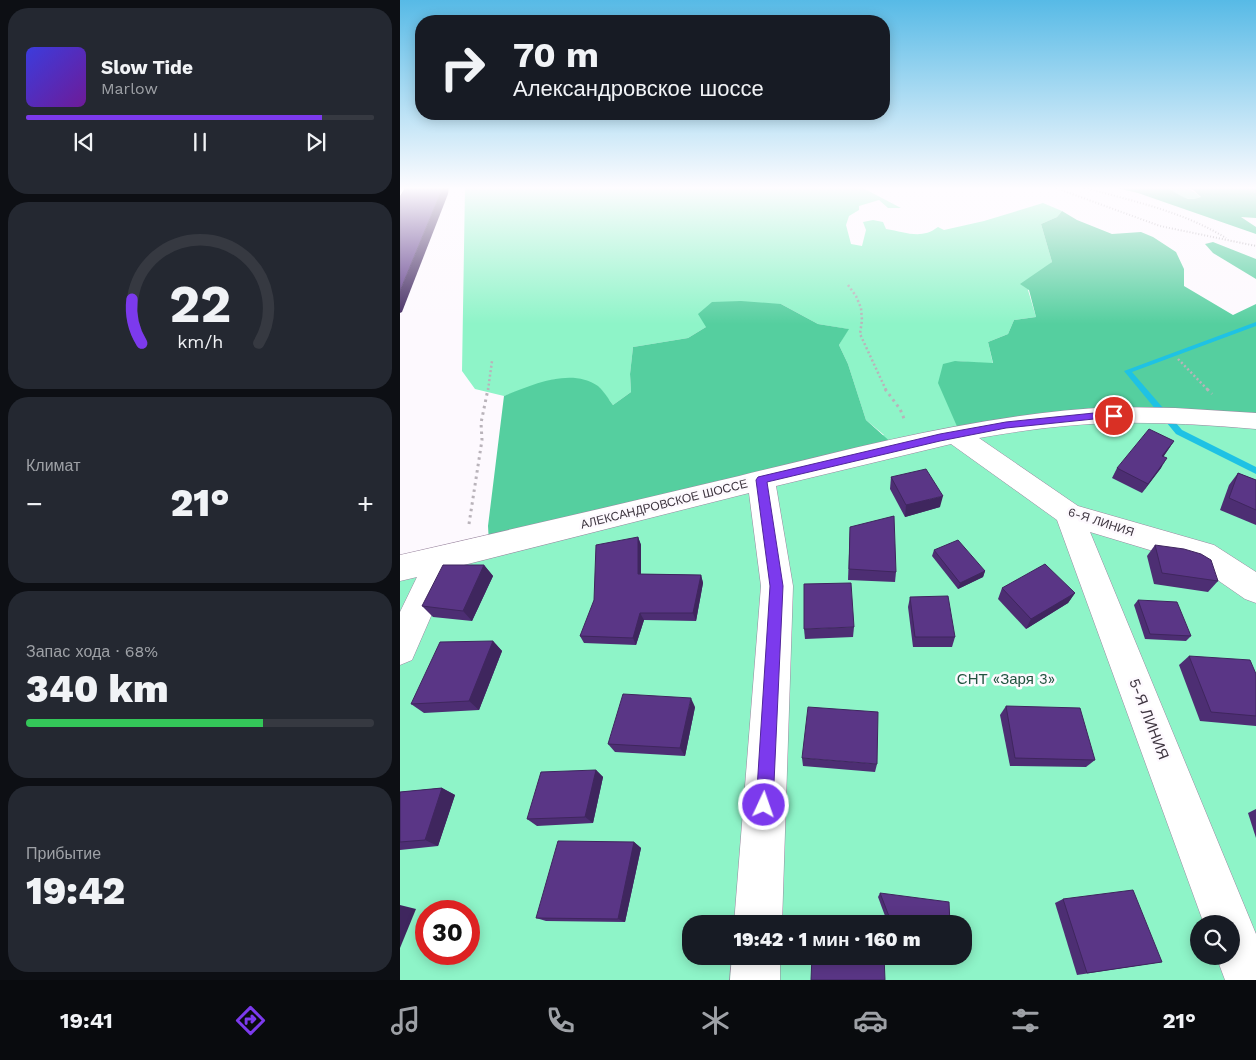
<!DOCTYPE html>
<html lang="ru">
<head>
<meta charset="utf-8">
<style>
  :root { --surface:#171b24; --page:#242831; --text:#f1f3f6; --muted:#9ea1a6; --line:#363941; --accent:#7c3aed }
  body { margin:0; font-family:"Work Sans",sans-serif; background:var(--page); color:var(--text); height:100vh; display:flex; flex-direction:column; font-size:19px; white-space:nowrap }
  * { box-sizing:border-box; margin:0 }
  p { font-size:16px; color:var(--muted) }
  .icon { flex:none; width:28px; height:28px; fill:none; stroke:currentColor; stroke-width:2; stroke-linecap:round; stroke-linejoin:round }
  .map { position:relative; flex:1; overflow:hidden }
  .panel { display:flex; flex-direction:column; gap:8px; padding:8px; background:#0d0f14; width:400px }
  .panel>* { flex:none }
  .hud { position:absolute; left:15px; top:15px; width:475px; height:105px; border-radius:20px; box-shadow:0 2px 12px #0003; background:#171b24; color:var(--text); overflow:hidden }
  .tools { position:absolute; left:790px; top:915px; display:grid; gap:10px }
  .tools a { display:grid; place-items:center; width:50px; height:50px; border-radius:50%; background:var(--surface); box-shadow:0 2px 12px #0003; font-size:25px }
  .speed { position:absolute; left:15px; top:900px; display:flex; gap:10px; font-size:25px; font-weight:700; text-align:center }
  .speed>* { display:grid; place-content:center; width:65px; height:65px; border-radius:50%; background:var(--surface); box-shadow:0 2px 12px #0003; line-height:1 }
  .speed .limit { border:8px solid #d22; background:#fff; color:#111 }
  .pin { position:absolute; display:grid; place-items:center; width:42px; height:42px; color:#fff; margin:-21px; border:2px solid #fff; border-radius:50%; box-shadow:0 1px 5px #0007 }
  .me { position:absolute; width:55px; margin:-28px; rotate:3deg; stroke-linejoin:round; filter:drop-shadow(0 0 4px #0008) }
  .turn { display:flex; align-items:center; gap:18px; height:105px; padding:0 15px; font-size:22px }
  .turn .icon { width:65px; height:65px; stroke-width:2.5 }
  .turn b { display:block; font-size:35px; line-height:42px }
  .big { font-size:38px; font-weight:800; line-height:1.1 }
  .panel .tile { flex:1; display:flex; flex-direction:column; justify-content:center; gap:8px; min-width:0; padding:0 18px; border-radius:20px; background:var(--page) }
  .panel .dial { align-items:center; gap:0 }
  .dial svg { height:130px; overflow:visible; fill:none; stroke:var(--line); stroke-width:7; stroke-linecap:round; text-anchor:middle }
  .dial text { fill:var(--text); stroke:none }
  .song { display:flex; align-items:center; gap:15px }
  .cover { width:60px; height:60px; border-radius:8px; background:linear-gradient(135deg,hsl(240 70% 55%),hsl(280 70% 35%)) }
  .played { height:5px; border-radius:2px; background:linear-gradient(90deg,var(--accent) 85%,var(--line) 85%) }
  .keys { display:flex; justify-content:space-around; direction:ltr }
  .heat { display:flex; justify-content:space-between; align-items:center; font-size:28px; direction:ltr }
  .charge { height:8px; border-radius:4px; background:linear-gradient(90deg,#34c759 68%,var(--line) 0) }
  .trip { position:absolute; left:282px; top:915px; width:290px; height:50px; border-radius:20px; background:var(--surface); box-shadow:0 2px 12px #0003; font-weight:800; line-height:50px; text-align:center }
  .menu { display:flex; height:80px; justify-content:space-around; align-items:center; background:#090b0e; color:var(--muted) }
  .menu .icon { width:35px; height:35px }
  .menu .active { color:var(--accent) }
  .menu b { font-size:22px; color:var(--text) }
  main { display:flex; flex:1; min-height:0 }
  .map>svg:first-child { display:block }
</style>
</head>
<body>
<main>
<section class="panel">
<div class="tile">
<div class="song"><i class="cover"></i><div><b>Slow Tide</b><p>Marlow</p></div></div>
<div class="played"></div>
<div class="keys"><svg class="icon" aria-label="previous" viewBox="0 0 24 24"><path d="M18 5L8 12l10 7zM5 5v14"/></svg><svg class="icon" aria-label="pause" viewBox="0 0 24 24"><path d="M8 5v14M16 5v14"/></svg><svg class="icon" aria-label="next" viewBox="0 0 24 24"><path d="M6 5l10 7-10 7zM19 5v14"/></svg></div>
</div>
<div class="tile dial"><svg viewBox="0 0 100 80">
<path d="M14 69A42 42 0 1 1 86 69"/>
<path d="M14 69A42 42 0 0 1 8 42" stroke="#7c3aed"/>
<text x="50" y="56" font-size="32" font-weight="700">22</text>
<text x="50" y="72" font-size="11">km/h</text>
</svg></div>
<div class="tile"><p>Климат</p>
<div class="heat"><a>−</a><b class="big">21°</b><a>+</a></div>
</div>
<div class="tile"><p>Запас хода · 68%</p><b class="big">340 km</b><div class="charge"></div></div>
<div class="tile"><p>Прибытие</p><b class="big">19:42</b></div>
</section>
<div class="map">
<svg width="856" height="980" viewBox="0 0 856 980">
  <rect width="100%" height="100%" fill="#fdf9fe"/>
  <g fill="#8ef4c8" fill-rule="evenodd">
    <path d="M65 187H461L501 208H488L479 200 459 206V210L449 216 446 225 451 244 462 246 466 230 463 222 473 220 483 222 486 229C506 232 521 240 538 227L544 230 584 221 643 203 662 211 657 217 641 224 652 262 628 290 636 317 614 320 608 334 588 342 593 364 555 361 694 416 856 421V980H0V568L484 435 466 420 448 364 439 345 448 329 418 324 381 304 306 327 288 338 233 347 230 374 231 392 213 405 199 387 155 379 104 396 75 389 62 371ZM26 911H69V954H26ZM291 924H564V956H291ZM799 924H831V956H799Z"/>
    <path d="M764 187C778 187 791 186 801 198 787 202 775 194 764 187Z"/>
  </g>
  <g fill="#55cf9f">
    <path d="M712 187C724 187 754 184 764 187 778 191 784 204 801 197L793 190 785 187H856V218L841 217 856 227V234L738 193Z"/>
    <polygon points="662,211 677,220 712,234 741,232 753,237 776,252 784,269 784,286 833,315 856,304 856,421 779,416 559,431 538,383 543,364 555,361 593,363 588,342 608,334 614,320 636,317 629,290 620,284 652,262 641,224 657,217"/>
    <polygon points="813,242 856,259 856,279 813,253 805,244"/>
    <path d="M341 301 381 304 418 324 449 329 439 345 448 364 466 420 494 445 89 543 88 526 104 396C131 385 171 367 198 386 204 391 209 400 213 405L231 392 230 374 233 347 288 338 306 327 298 314 312 302Z"/>
  </g>
  <g fill="none" stroke-linecap="round" stroke-linejoin="round">
    <polygon fill="#1fc2e4" fill-rule="evenodd" points="856,322 856,326 732,372 782,430 856,467 856,474 776,434 724,371"/>
    <g stroke="#9b87a0" stroke-width="1">
      <g id="minor">
        <path d="M714 407 775 408 856 413V429C809 425 762 422 715 423 669 424 624 430 579 438L678 506 814 545 856 572V603L845 599 793 563 690 532 856 934V980H825L816 956H831V924H804L657 520 551 444 376 486 393 586 382 924H334L361 586 349 493 52 568 12 660 0 665V612L17 577 0 581V555C113 529 226 503 339 476 462 446 586 413 714 407Z"/>
        <polygon points="332,956 380,956 380,980 330,980"/>
      </g>
    </g>
    <g stroke="#b9b3ba" stroke-width="2" stroke-dasharray="1 2" stroke-linecap="butt">
      <polyline points="653,187 760,226 856,246"/>
      <path d="M682 187C732 201 782 211 826 238"/>
      <polyline points="840,187 856,192"/>
    </g>
    <g stroke="#b9b3ba" stroke-width="2.5" stroke-dasharray="2 2.5" stroke-linecap="butt">
      <polyline points="448,285 456,296 461,308 462,320 460,334 486,390"/>
      <polyline points="778,359 808,390"/>
      <polyline points="88,390 92,361"/>
    </g>
    <g stroke="#b9b3ba" stroke-width="3" stroke-dasharray="2.5 4" stroke-linecap="butt">
      <polyline points="485,389 500,409 505,421"/>
      <polyline points="807,389 812,394"/>
      <polyline points="69,524 82,440 81,423 88,389"/>
    </g>
    <use href="#minor" fill="#fff" fill-rule="evenodd"/>
  </g>
  <g fill="#4d2e73">
    <polygon points="774,441 763,457 761,468 742,493 712,478 717,468"/>
    <polygon points="838,473 856,480 856,525 820,510 829,485"/>
    <polygon points="491,477 540,507 505,517 490,489"/>
    <polygon points="450,527 496,572 495,582 448,580"/>
    <polygon points="238,537 241,545 241,574 301,575 303,583 296,621 244,620 236,645 184,643 180,636"/>
    <polygon points="755,545 818,581 808,592 754,584 747,556"/>
    <polygon points="534,550 585,571 583,577 558,589 532,556"/>
    <polygon points="84,565 93,576 72,621 33,617 22,606"/>
    <polygon points="602,588 675,593 668,603 626,629 598,599"/>
    <polygon points="510,597 555,637 552,647 513,647 508,607"/>
    <polygon points="738,600 791,636 786,641 745,639 734,605"/>
    <polygon points="454,627 453,637 405,639 404,629"/>
    <polygon points="93,641 102,651 79,710 24,713 11,704"/>
    <polygon points="789,656 856,674 856,726 800,721 779,665"/>
    <polygon points="606,706 695,760 686,767 610,766 600,715"/>
    <polygon points="295,707 285,756 215,752 208,744"/>
    <polygon points="402,758 477,764 475,772 403,766"/>
    <polygon points="196,770 203,777 193,823 137,826 127,819"/>
    <polygon points="42,788 55,795 38,846 0,850 0,792"/>
    <polygon points="856,809 856,838 848,813"/>
    <polygon points="234,842 241,848 225,922 146,921 136,918"/>
    <polygon points="480,893 550,924 488,924 478,897"/>
    <polygon points="663,899 762,962 677,975 655,903"/>
    <polygon points="502,956 551,956 551,960 546,962"/>
  </g>
  <g fill="#3f265e">
    <polygon points="43,187 49,187 48,194 2,312 0,313 0,291"/>
    <polygon points="774,441 768,450 757,466 762,456"/>
    <polygon points="767,458 761,468 742,493 748,484"/>
    <polygon points="543,496 540,507 505,517 506,505"/>
    <polygon points="238,537 241,545 241,582 238,574"/>
    <polygon points="84,565 93,576 72,621 63,611"/>
    <polygon points="585,571 583,577 558,589 560,583"/>
    <polygon points="301,575 303,583 296,621 293,613"/>
    <polygon points="675,593 668,603 626,629 631,619"/>
    <polygon points="240,613 244,620 236,645 233,638"/>
    <polygon points="93,641 102,651 79,710 69,701"/>
    <polygon points="291,698 295,707 285,756 280,748"/>
    <polygon points="196,770 203,777 193,823 185,817"/>
    <polygon points="42,788 55,795 38,846 25,840"/>
    <polygon points="234,842 241,848 225,922 218,919"/>
    <polygon points="0,905 16,909 0,948"/>
  </g>
  <g fill="#5a3686" stroke="#3f265e">
    <polygon points="6,187 43,187 0,291 0,197"/>
    <polygon points="749,429 774,441 762,456 767,458 748,484 717,468"/>
    <polygon points="526,469 543,496 506,505 491,477"/>
    <polygon points="838,473 856,480 856,510 829,498"/>
    <polygon points="494,516 496,572 449,569 450,527"/>
    <polygon points="238,537 238,574 301,575 293,613 240,613 233,638 180,636 194,600 196,545"/>
    <polygon points="558,540 585,571 560,583 534,550"/>
    <polygon points="755,545 784,549 801,554 811,560 818,581 762,573"/>
    <polygon points="645,564 675,593 631,619 602,588"/>
    <polygon points="43,565 84,565 63,611 22,606"/>
    <polygon points="451,583 454,627 404,629 404,584"/>
    <polygon points="548,596 555,637 515,637 510,597"/>
    <polygon points="738,600 777,602 791,636 750,634"/>
    <polygon points="93,641 69,701 11,704 40,642"/>
    <polygon points="789,656 850,660 856,674 856,716 811,712"/>
    <polygon points="223,694 291,698 280,748 208,744"/>
    <polygon points="606,706 680,708 695,760 615,758"/>
    <polygon points="408,707 478,712 477,764 402,758"/>
    <polygon points="196,770 185,817 127,819 141,772"/>
    <polygon points="42,788 25,840 0,842 0,792"/>
    <polygon points="158,841 234,842 218,919 136,918"/>
    <polygon points="733,890 762,962 687,973 663,899"/>
    <polygon points="480,893 549,902 550,924 492,924"/>
    <polygon points="412,956 484,956 485,980 411,980"/>
    <polygon points="521,956 551,956 551,960"/>
  </g>
  <linearGradient id="sky" x2="0" y2="1"><stop stop-color="#57bae6"/><stop offset="0.58" stop-color="#fefcff"/><stop offset="1" stop-color="#fefcff" stop-opacity="0"/></linearGradient>
  <rect width="856" height="324" fill="url(#sky)"/>
  <polygon fill="#7c3aed" stroke="#51269a" points="694,413 714,413 719,416 714,419 694,419 606,428 540,441 367,482 383,586 373,805 371,811 364,813 358,811 356,805 370,586 356,480 358,477 540,434 606,422"/>
  <g text-anchor="middle" dominant-baseline="central" stroke-width="5" stroke-linejoin="round" paint-order="stroke">
    <g font-size="12" fill="#3f3641" stroke="#fdf9fe">
      <text transform="translate(264 504) rotate(-14)">АЛЕКСАНДРОВСКОЕ ШОССЕ</text>
      <text transform="translate(701 522) rotate(18)">6-Я ЛИНИЯ</text>
    </g>
    <g font-size="15" fill="#235541" stroke="#fdf9fe">
      <text x="606" y="679">СНТ «Заря 3»</text>
    </g>
    <g font-size="15" fill="#3f3641" stroke="#fdf9fe">
      <text transform="translate(749 719) rotate(69)">5-Я ЛИНИЯ</text>
    </g>
  </g>
</svg>
<div class="tools">
<a><svg class="icon" aria-label="search" viewBox="0 0 24 24"><circle cx="10" cy="10" r="6"/><path d="M15 15l6 6"/></svg></a>
</div>
<div class="speed"><div class="limit">30</div></div>
<div class="pin" style="left:714px;top:416px;background:#d93025"><svg class="icon" aria-label="arrive" viewBox="0 0 24 24"><path d="M6 21V4h12l-3 4 3 4H6"/></svg></div>
<svg class="me" style="left:364px;top:805px" viewBox="-20 -20 40 40"><circle r="17" fill="#7c3aed" stroke="#fff" stroke-width="3"/><path d="M0-11L8 9 0 5-8 9z" fill="#fff"/></svg>
<div class="trip">19:42 · 1 мин · 160 m</div>
<div class="hud">
<div class="turn"><svg class="icon" aria-label="right" viewBox="0 0 24 24"><path d="M7 20v-9h11M14 6l5 5-5 5"/></svg><div><b>70 m</b>Александровское шоссе</div></div>
</div>
</div>
</main>
<nav class="menu">
<b>19:41</b>
<svg class="icon active" aria-label="directions" viewBox="0 0 24 24"><path d="M12 3l9 9-9 9-9-9zM9 14v-3h6M13 9l2 2-2 2"/></svg>
<svg class="icon" aria-label="music" viewBox="0 0 24 24"><path d="M9 18V5l10-2v13"/><circle cx="6" cy="18" r="3"/><circle cx="16" cy="16" r="3"/></svg>
<svg class="icon" aria-label="phone" viewBox="0 0 24 24"><path d="M5 4h4l2 5-3 2q2 4 5 5l2-3 5 2v4C11 20 4 13 5 4z"/></svg>
<svg class="icon" aria-label="climate" viewBox="0 0 24 24"><path d="M12 3v18M4 7l16 10M4 17L20 7"/></svg>
<svg class="icon" aria-label="car" viewBox="0 0 24 24"><path d="M5 17H2v-5l4-1 3-4h7l3 4 3 1v5h-3M9 17h6M6 11h13"/><circle cx="7" cy="17" r="2"/><circle cx="17" cy="17" r="2"/></svg>
<svg class="icon" aria-label="filters" viewBox="0 0 24 24"><path d="M4 7h16M4 17h16"/><circle cx="9" cy="7" r="2"/><circle cx="15" cy="17" r="2"/></svg>
<b>21°</b>
</nav>
</body>
</html>
